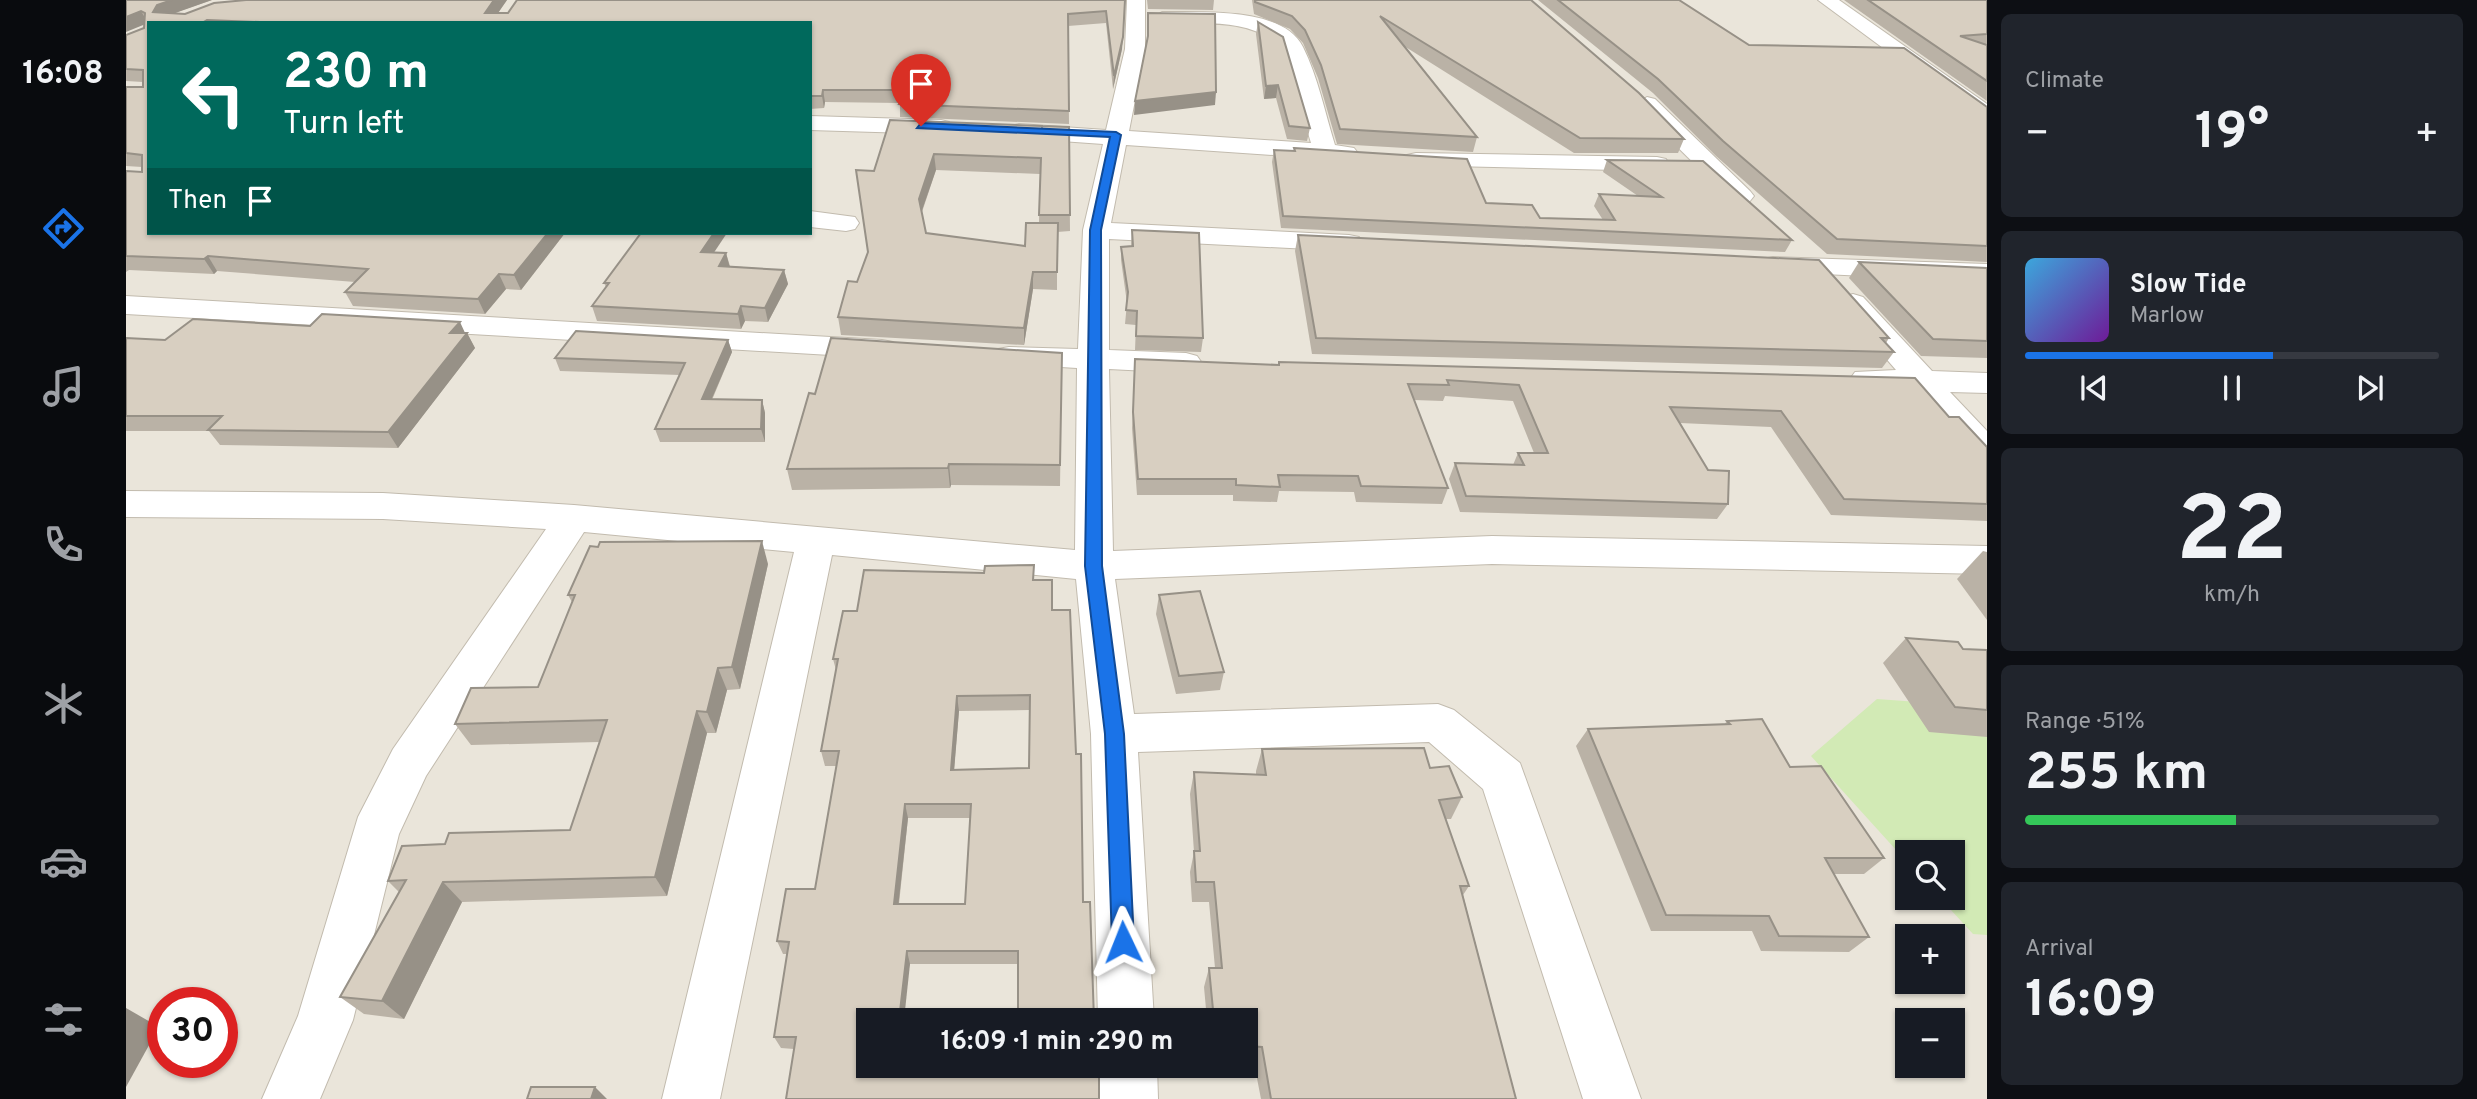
<!DOCTYPE html>
<html lang="en">
<head>
<meta charset="utf-8">
<style>
  :root { --surface:#171b24; --page:#20242c; --text:#f1f3f6; --muted:#9ea1a6; --line:#363941; --accent:#1a73e8 }
  body { margin:0; font-family:Overpass,sans-serif; background:var(--page); color:var(--text); height:100vh; display:flex; flex-direction:column; font-size:26px; white-space:nowrap }
  * { box-sizing:border-box; margin:0 }
  p { font-size:23px; color:var(--muted) }
  .icon { flex:none; width:38px; height:38px; fill:none; stroke:currentColor; stroke-width:2; stroke-linecap:round; stroke-linejoin:round }
  .map { position:relative; flex:1; overflow:hidden }
  .sheet { display:flex; flex-direction:column; gap:14px; padding:14px; background:#0d0f14; width:490px }
  .sheet>* { flex:none }
  .guide { position:absolute; left:21px; top:21px; width:665px; height:214px; border-radius:0px; box-shadow:0 2px 5px #0004; background:#00695c; color:#fff; overflow:hidden }
  .fabs { position:absolute; left:1769px; top:840px; display:grid; gap:14px }
  .fabs a { display:grid; place-items:center; width:70px; height:70px; border-radius:0px; background:var(--surface); box-shadow:0 2px 5px #0004; font-size:35px }
  .speed { position:absolute; left:21px; top:987px; display:flex; gap:14px; font-size:35px; font-weight:700; text-align:center }
  .speed>* { display:grid; place-content:center; width:91px; height:91px; border-radius:50%; background:var(--surface); box-shadow:0 2px 5px #0004; line-height:1 }
  .speed .limit { border:10px solid #d22; background:#fff; color:#111 }
  .pin { position:absolute; display:grid; place-items:center; width:60px; height:60px; color:#fff; margin:-72px -30px; border-radius:50% 50% 50% 0; rotate:-45deg; box-shadow:0 0 7px #0007 }
  .pin .icon { rotate:45deg }
  .me { position:absolute; width:77px; margin:-38px; rotate:358deg; stroke-linejoin:round; filter:drop-shadow(0 0 5px #0008) }
  .turn { display:flex; align-items:center; gap:24px; height:147px; padding:0 21px; font-size:32px }
  .turn .icon { width:91px; height:91px; stroke-width:2.5 }
  .turn b { display:block; font-size:49px; line-height:60px }
  .then { display:flex; align-items:center; height:66px; padding:0 21px; background:#0003; gap:14px; font-size:26px }
  .big { font-size:52px; font-weight:700; line-height:1.1 }
  .sheet .card { flex:1; display:flex; flex-direction:column; justify-content:center; gap:10px; min-width:0; padding:0 24px; border-radius:10px; background:var(--page) }
  .sheet .dial { align-items:center; gap:0 }
  .dial b { font-size:91px; line-height:1 }
  .song { display:flex; align-items:center; gap:21px }
  .cover { width:84px; height:84px; border-radius:10px; background:linear-gradient(135deg,hsl(200 70% 55%),hsl(280 70% 35%)) }
  .played { height:7px; border-radius:4px; background:linear-gradient(90deg,var(--accent) 60%,var(--line) 60%) }
  .keys { display:flex; justify-content:space-around; direction:ltr }
  .heat { display:flex; justify-content:space-between; align-items:center; font-size:38px; direction:ltr }
  .charge { height:10px; border-radius:5px; background:linear-gradient(90deg,#34c759 51%,var(--line) 0) }
  .trip { position:absolute; left:730px; top:1008px; width:402px; height:70px; border-radius:0px; background:var(--surface); box-shadow:0 2px 5px #0004; font-weight:700; line-height:70px; text-align:center }
  main { display:flex; flex:1; min-height:0 }
  .dock { display:flex; flex-direction:column; width:126px; justify-content:space-around; align-items:center; background:#090b0e; color:var(--muted) }
  .dock .icon { width:49px; height:49px }
  .dock .active { color:var(--accent) }
  .dock b { font-size:32px; color:var(--text) }
  .map>svg:first-child { display:block }
</style>
</head>
<body>
<main>
<nav class="dock">
<b>16:08</b>
<svg class="icon active" aria-label="directions" viewBox="0 0 24 24"><path d="M12 3l9 9-9 9-9-9zM9 14v-3h6M13 9l2 2-2 2"/></svg>
<svg class="icon" aria-label="music" viewBox="0 0 24 24"><path d="M9 18V5l10-2v13"/><circle cx="6" cy="18" r="3"/><circle cx="16" cy="16" r="3"/></svg>
<svg class="icon" aria-label="phone" viewBox="0 0 24 24"><path d="M5 4h4l2 5-3 2q2 4 5 5l2-3 5 2v4C11 20 4 13 5 4z"/></svg>
<svg class="icon" aria-label="climate" viewBox="0 0 24 24"><path d="M12 3v18M4 7l16 10M4 17L20 7"/></svg>
<svg class="icon" aria-label="car" viewBox="0 0 24 24"><path d="M5 17H2v-5l4-1 3-4h7l3 4 3 1v5h-3M9 17h6M6 11h13"/><circle cx="7" cy="17" r="2"/><circle cx="17" cy="17" r="2"/></svg>
<svg class="icon" aria-label="filters" viewBox="0 0 24 24"><path d="M4 7h16M4 17h16"/><circle cx="9" cy="7" r="2"/><circle cx="15" cy="17" r="2"/></svg>
</nav>
<div class="map">
<svg width="1861" height="1099" viewBox="0 0 1861 1099">
  <rect width="100%" height="100%" fill="#f6f3ec"/>
  <path fill="#eae5da" fill-rule="evenodd" d="M0 0H1861V1099H0ZM23 23H684V233H23ZM1782 852H1827V898H1782ZM1782 936H1827V982H1782ZM37 1003H96V1062H37ZM742 1020H1120V1066H742ZM1782 1020H1827V1066H1782Z"/>
  <polygon fill="#d2eab5" points="1751,699 1861,707 1861,935 1847,934 1814,898 1827,898 1827,852 1782,852 1781,862 1685,756"/>
  <g fill="none" stroke-linecap="round" stroke-linejoin="round">
    <g stroke="#c2bbae" stroke-width="2">
      <g id="street">
        <path d="M1001 0H1019V49L1003 131 1185 143 1157 49C1125 17 1078 24 1036 24L1026 18 1036 12C1074 13 1157 6 1177 47 1192 77 1199 113 1209 145L1228 148 1232 153 1228 158 1220 160 1000 145 985 223 1223 235 1233 237 1237 243 1233 249 1223 251 983 239V350L1060 353 1071 356 1076 363 1071 370 1060 373 983 369 987 551 1366 536 1861 546V574L1366 564 989 579 1008 714 1312 704 1328 710 1394 763 1515 1099H1457L1357 789 1303 742 1012 752 1028 1020H972L965 734 950 579 706 555 594 1099H536L668 552 458 532 300 776 273 834 227 1020 194 1099H136L172 1016 232 817 267 749 420 529 257 519 0 517V491L257 493 448 505 949 550 951 368 872 363 867 356 872 349 883 347 952 349 957 230 977 144 893 138 885 136 881 131 885 126 893 124 980 130 999 49Z"/>
        <polygon points="1692,0 1713,0 1861,104 1861,121 1853,119"/>
        <polygon points="1521,97 1529,99 1624,191 1628,196 1624,201 1606,201 1513,109 1510,104"/>
        <polygon points="684,116 815,120 823,122 827,127 823,132 815,134 684,130"/>
        <polygon points="1290,153 1531,157 1540,159 1543,164 1540,169 1531,171 1281,165 1278,160 1281,155"/>
        <polygon points="684,211 729,217 733,223 729,229 720,231 684,227"/>
        <polygon points="1647,257 1861,264 1861,282 1637,271 1633,265 1637,259"/>
        <polygon points="1727,294 1737,297 1806,371 1861,373 1861,393 1824,392 1861,431 1861,464 1849,461 1787,390 1729,386 1724,379 1729,372 1770,370 1712,303 1717,297"/>
        <polygon points="0,296 756,340 767,342 772,349 767,356 756,358 0,314"/>
        <polygon points="973,1066 1031,1066 1032,1099 974,1099"/>
      </g>
    </g>
    <use href="#street" fill="#fff" fill-rule="evenodd"/>
  </g>
  <g fill="#bab2a6" fill-rule="evenodd">
    <polygon points="0,0 86,0 48,13 59,14 381,0 372,13 999,0 996,49 987,89 980,23 942,26 943,124 774,117 774,103 699,102 698,108 684,109 684,23 23,23 23,233 439,233 395,290 380,289 359,314 227,306 219,292 229,282 91,271 88,274 3,270 0,272 0,171 16,172 16,167 0,166 0,87 17,87 17,82 0,81 0,35 18,28 18,24"/>
    <polygon points="1021,0 1088,0 1087,10 1022,9"/>
    <polygon points="1126,0 1405,0 1558,139 1552,153 1448,153 1278,46 1351,137 1347,152 1211,144 1192,78 1177,43 1164,29 1128,14"/>
    <polygon points="1412,0 1553,0 1623,45 1861,107 1861,262 1701,254 1590,156 1527,93"/>
    <polygon points="1718,0 1861,0 1861,101"/>
    <polygon points="1132,22 1184,128 1181,141 1161,139 1150,98 1138,99 1130,34"/>
    <path d="M764 120 943 127 944 231 931 232V290L907 289 898 345 715 335 712 317 731 282 742 252 748 171ZM810 170 914 174 913 223 899 246 800 233 796 212Z"/>
    <polygon points="1168,148 1414,218 1477,220 1468,206 1473,194 1512,196 1477,172 1481,160 1666,240 1659,252 1155,228 1146,162 1148,150 1168,151"/>
    <polygon points="1006,230 1077,338 1075,352 1009,350 1010,325 999,324 1001,303 995,260 995,247 1005,246"/>
    <polygon points="1172,235 1763,338 1760,343 1768,352 1756,368 1186,354 1169,251"/>
    <polygon points="588,253 600,253 604,266 658,270 662,284 642,322 619,321 615,329 471,321 466,306 480,287 478,283"/>
    <polygon points="1733,262 1861,268 1861,358 1795,356 1723,278"/>
    <polygon points="341,333 349,348 272,448 94,445 83,431 0,431 0,338 39,340"/>
    <polygon points="602,340 606,352 586,400 636,400 639,413 639,442 534,442 529,429 554,375 434,371 429,358"/>
    <polygon points="936,353 934,486 825,485 824,488 666,490 661,469 689,394"/>
    <polygon points="1009,359 1152,365 1153,362 1823,417 1861,447 1861,521 1705,515 1645,427 1554,423 1602,504 1591,519 1334,512 1323,479 1329,463 1387,465 1392,453 1408,453 1387,401 1319,396 1317,401 1288,400 1322,488 1316,504 1230,502 1228,492 1153,491 1151,502 1107,501 1107,495 1011,495 1006,428"/>
    <polygon points="1857,551 1861,552 1861,620 1831,579"/>
    <polygon points="642,564 614,689 601,690 590,733 581,733 541,896 336,902 278,1019 238,1014 214,997 273,892 262,881 319,844 444,830 473,742 345,745 329,724 412,687 446,602 442,595"/>
    <path d="M908 565V580H926L892 964H784L742 1066 668 1049 655 1048 648 1037 661 954H657L651 941 689 889 710 766H699L695 751 710 670 707 659 731 611 858 573ZM903 710V768L828 769 833 711ZM782 818H844L839 904H773Z"/>
    <polygon points="1033,595 1098,672 1094,690 1050,694 1030,614"/>
    <polygon points="1780,638 1837,649 1861,650 1861,737 1803,732 1757,663"/>
    <polygon points="1601,721 1664,767 1758,858 1738,874 1708,874 1743,937 1723,952 1635,951 1626,931 1525,931 1450,746 1462,729 1598,725"/>
    <polygon points="1136,749 1304,768 1336,797 1325,819 1319,819 1343,886 1337,895 1390,1099 1135,1099 1128,1063 1120,1063 1120,1020 1081,1020 1078,987 1083,968 1089,968 1083,902 1066,902 1064,872 1068,852 1064,794 1068,772 1130,774 1130,771"/>
  </g>
  <g fill="#979187">
    <polygon points="46,0 86,0 38,17 27,12 31,5"/>
    <polygon points="368,0 381,0 365,23 359,13"/>
    <polygon points="999,0 996,49 987,89 988,76"/>
    <polygon points="15,11 22,23 0,32 0,17"/>
    <polygon points="1152,85 1150,98 1138,99 1140,86"/>
    <polygon points="697,90 699,102 698,108 696,96"/>
    <polygon points="1090,92 1089,105 1008,115 1009,101"/>
    <polygon points="808,154 810,170 794,216 793,199"/>
    <polygon points="422,233 439,233 395,290 388,275"/>
    <polygon points="588,233 601,233 579,266 575,252"/>
    <polygon points="600,253 604,268 593,266"/>
    <polygon points="82,256 91,271 88,274 78,259"/>
    <polygon points="658,270 662,284 642,322 639,308"/>
    <polygon points="907,272 907,289 898,345 898,328"/>
    <polygon points="373,274 380,289 359,314 352,299"/>
    <polygon points="615,306 619,321 615,329 612,314"/>
    <polygon points="334,322 340,335 341,333 349,348 272,448 262,432 324,333"/>
    <polygon points="602,340 606,352 580,412 576,399"/>
    <polygon points="636,400 639,413 639,442 635,429"/>
    <polygon points="823,464 825,485 824,488 822,468"/>
    <polygon points="636,541 642,564 614,689 606,667"/>
    <polygon points="592,668 601,690 590,733 581,712"/>
    <polygon points="831,696 833,711 827,784 825,770"/>
    <polygon points="571,711 581,733 541,896 529,877"/>
    <polygon points="779,804 782,818 771,917 768,904"/>
    <polygon points="317,882 336,902 278,1019 256,1001"/>
    <polygon points="781,951 784,964 778,1020 773,1020"/>
    <polygon points="0,1008 33,1027 0,1087"/>
    <polygon points="469,1087 481,1099 465,1099"/>
  </g>
  <g fill="#d8cfc1" stroke="#979187" stroke-width="2" fill-rule="evenodd">
    <polygon points="0,0 46,0 31,5 27,12 59,14 88,3 120,0 368,0 359,13 382,13 391,0 999,0 997,37 988,76 980,11 942,14 943,111 773,104 781,90 697,90 696,96 684,96 684,23 157,23 81,20 76,23 23,23 23,233 422,233 388,275 373,274 352,299 219,292 242,269 82,256 78,259 0,256 0,171 16,172 16,155 0,153 0,87 17,87 17,70 0,69 0,35 18,28 19,13 15,11 0,17"/>
    <polygon points="1129,0 1405,0 1513,93 1558,139 1454,138 1254,16 1351,137 1214,129 1195,65 1179,30 1166,16 1129,2"/>
    <polygon points="1432,0 1553,0 1623,45 1778,48 1861,107 1861,246 1711,239 1597,141 1532,79"/>
    <polygon points="1742,0 1861,0 1861,34 1834,36 1861,45 1861,81"/>
    <polygon points="1022,13 1089,14 1090,92 1009,101 1022,36"/>
    <polygon points="1132,22 1157,37 1184,128 1163,126 1152,85 1140,86"/>
    <polygon points="764,120 916,126 916,128 916,126 943,127 944,215 913,215 915,158 808,154 793,199 800,233 899,246 900,223 932,223 931,272 907,272 898,328 712,317 722,281 731,282 742,252 730,170 748,171"/>
    <polygon points="1168,148 1341,159 1360,203 1406,205 1414,218 1489,220 1473,194 1536,197 1481,160 1577,161 1666,240 1157,216 1148,150 1169,151"/>
    <polygon points="1006,230 1073,233 1077,338 1010,336 1011,311 1000,310 1002,292 995,247 1007,246"/>
    <polygon points="515,233 588,233 575,252 600,253 593,266 658,270 639,308 615,306 612,314 466,306 483,283 478,283"/>
    <polygon points="1172,235 1693,260 1763,338 1755,338 1768,352 1190,338"/>
    <polygon points="1733,262 1861,268 1861,341 1807,339"/>
    <polygon points="196,314 334,322 324,333 341,333 262,432 82,430 96,416 0,416 0,338 39,340 67,319 184,326"/>
    <polygon points="450,331 602,340 576,399 636,400 635,429 529,429 559,363 429,358"/>
    <polygon points="705,338 936,353 934,465 823,464 822,468 661,469 683,393 689,394"/>
    <polygon points="1009,359 1153,365 1153,362 1789,378 1823,417 1833,417 1861,447 1861,504 1718,499 1655,411 1544,407 1582,470 1603,471 1602,504 1340,496 1329,463 1398,465 1392,453 1422,453 1393,385 1321,380 1323,385 1282,384 1322,488 1235,486 1232,476 1152,475 1154,487 1110,485 1110,479 1012,479 1007,412"/>
    <polygon points="636,541 606,667 592,668 581,712 571,711 529,877 317,882 256,1001 214,997 280,880 262,881 276,846 319,844 323,833 444,830 481,720 329,724 345,688 412,687 449,595 442,595 464,546 472,547 474,542"/>
    <path d="M908 565 907 580H926V610H944L950 754H955L957 902H964L968 1020H892V951H781L773 1020H742V1066H973V1099H660L670 1037H648L663 942 651 941 660 889H689L713 751H695L712 659H707L717 611H731L738 570 858 573 859 566ZM904 695 903 768 825 770 831 696ZM779 804H845L839 904H768Z"/>
    <polygon points="1074,591 1098,672 1053,676 1033,595"/>
    <polygon points="1780,638 1832,642 1837,649 1861,650 1861,710 1829,707"/>
    <polygon points="1636,719 1664,767 1695,766 1758,858 1699,858 1743,937 1653,936 1643,916 1540,915 1462,729 1604,724 1601,721"/>
    <polygon points="1298,748 1304,768 1323,766 1336,797 1313,800 1343,886 1334,886 1390,1099 1145,1099 1136,1047 1120,1046 1120,1020 1088,1020 1083,968 1096,968 1088,882 1070,882 1068,851 1074,851 1068,772 1140,775 1136,749"/>
    <polygon points="405,1087 469,1087 465,1099 401,1099"/>
  </g>
  <polygon fill="#1a73e8" stroke="#114b97" stroke-width="2" points="795,123 990,132 995,135 975,230 976,566 998,734 1008,942 1005,950 997,953 989,950 986,942 979,734 959,566 964,230 984,137 791,128"/>
</svg>
<div class="fabs">
<a><svg class="icon" aria-label="search" viewBox="0 0 24 24"><circle cx="10" cy="10" r="6"/><path d="M15 15l6 6"/></svg></a>
<a>+</a>
<a>−</a>
</div>
<div class="speed"><div class="limit">30</div></div>
<div class="pin" style="left:795px;top:126px;background:#d93025"><svg class="icon" aria-label="arrive" viewBox="0 0 24 24"><path d="M6 21V4h12l-3 4 3 4H6"/></svg></div>
<svg class="me" style="left:997px;top:942px" viewBox="-20 -20 40 40"><path d="M0-17L14 15 0 8-14 15z" fill="#1a73e8" stroke="#fff" stroke-width="4"/></svg>
<div class="trip">16:09 · 1 min · 290 m</div>
<div class="guide">
<div class="turn"><svg class="icon" aria-label="left" viewBox="0 0 24 24"><path d="M17 20v-9H6M10 6l-5 5 5 5"/></svg><div><b>230 m</b>Turn left</div></div>
<div class="then">Then<svg class="icon" aria-label="arrive" viewBox="0 0 24 24"><path d="M6 21V4h12l-3 4 3 4H6"/></svg></div>
</div>
</div>
<section class="sheet">
<div class="card"><p>Climate</p>
<div class="heat"><a>−</a><b class="big">19°</b><a>+</a></div>
</div>
<div class="card">
<div class="song"><i class="cover"></i><div><b>Slow Tide</b><p>Marlow</p></div></div>
<div class="played"></div>
<div class="keys"><svg class="icon" aria-label="previous" viewBox="0 0 24 24"><path d="M18 5L8 12l10 7zM5 5v14"/></svg><svg class="icon" aria-label="pause" viewBox="0 0 24 24"><path d="M8 5v14M16 5v14"/></svg><svg class="icon" aria-label="next" viewBox="0 0 24 24"><path d="M6 5l10 7-10 7zM19 5v14"/></svg></div>
</div>
<div class="card dial"><b>22</b><p>km/h</p></div>
<div class="card"><p>Range · 51%</p><b class="big">255 km</b><div class="charge"></div></div>
<div class="card"><p>Arrival</p><b class="big">16:09</b></div>
</section>
</main>
</body>
</html>
